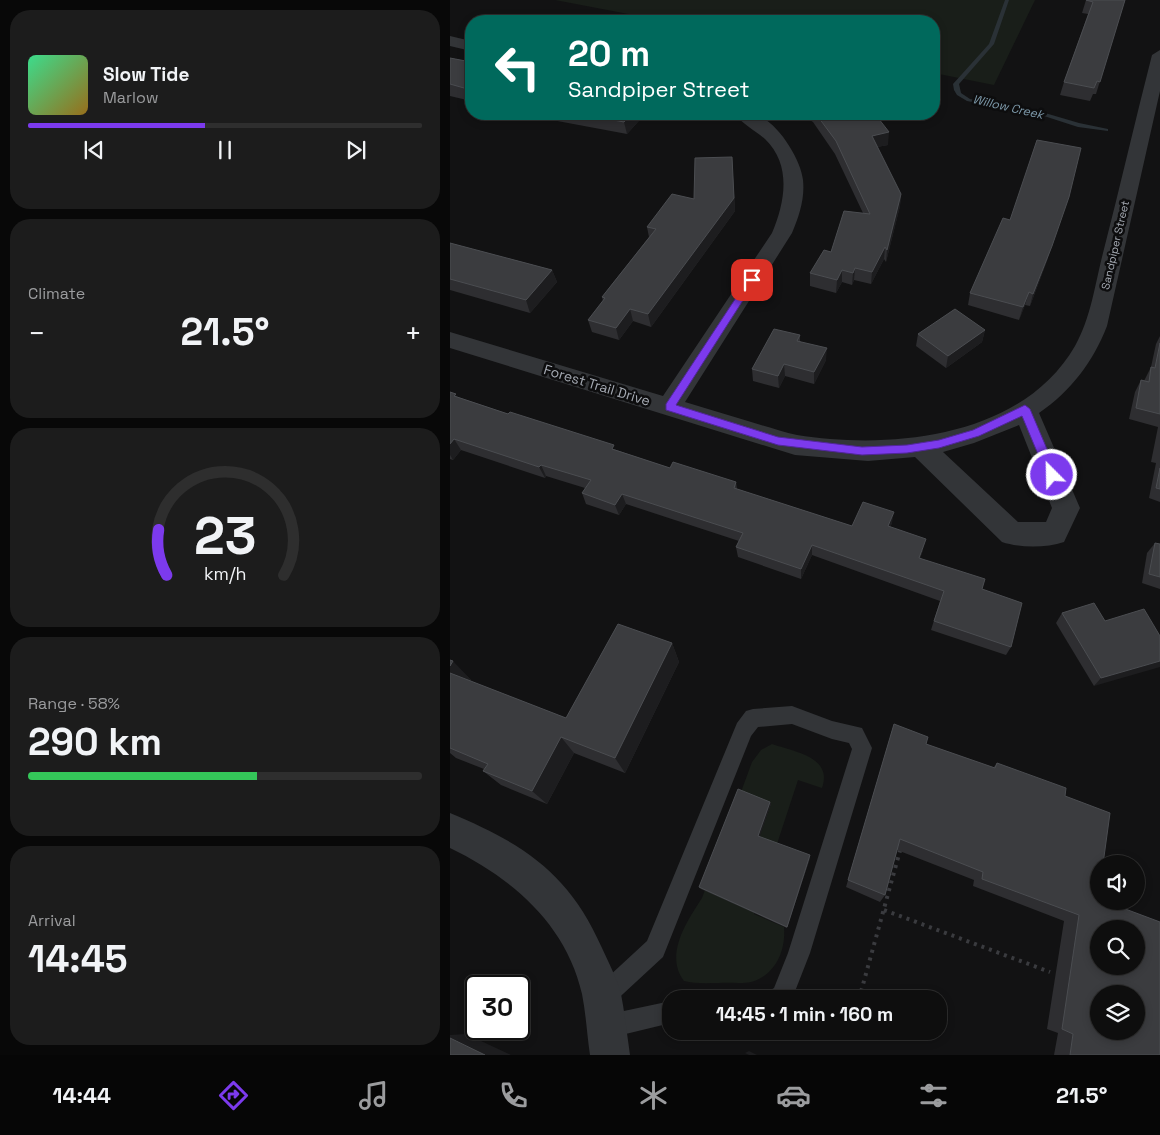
<!DOCTYPE html>
<html lang="en">
<head>
<meta charset="utf-8">
<style>
  :root { --surface:#0e0e0e; --page:#1c1c1c; --text:#f1f3f6; --muted:#9b9c9e; --line:#2e2e2e; --accent:#7c3aed }
  body { margin:0; font-family:"Space Grotesk",sans-serif; background:var(--page); color:var(--text); height:100vh; display:flex; flex-direction:column; font-size:19px; white-space:nowrap }
  * { box-sizing:border-box; margin:0 }
  p { font-size:16px; color:var(--muted) }
  .icon { flex:none; width:28px; height:28px; fill:none; stroke:currentColor; stroke-width:2; stroke-linecap:round; stroke-linejoin:round }
  .map { position:relative; flex:1; overflow:hidden }
  .drawer { display:flex; flex-direction:column; gap:10px; padding:10px; background:#080808; width:450px }
  .drawer>* { flex:none }
  .top-card { position:absolute; left:15px; top:15px; width:475px; height:105px; border-radius:20px; box-shadow:0 2px 8px #0003,0 0 0 1px var(--line); background:#00695c; color:#fff; overflow:hidden }
  .buttons { position:absolute; left:640px; top:855px; display:grid; gap:10px }
  .buttons a { display:grid; place-items:center; width:55px; height:55px; border-radius:50%; background:var(--surface); box-shadow:0 2px 8px #0003,0 0 0 1px var(--line); font-size:25px }
  .speed { position:absolute; left:15px; top:975px; display:flex; gap:10px; font-size:25px; font-weight:700; text-align:center }
  .speed>* { display:grid; place-content:center; width:65px; height:65px; border-radius:50%; background:var(--surface); box-shadow:0 2px 8px #0003,0 0 0 1px var(--line); line-height:1 }
  .speed .limit { border:2px solid #111; border-radius:8px; background:#fff; color:#111 }
  .pin { position:absolute; display:grid; place-items:center; width:42px; height:42px; color:#fff; margin:-21px; border-radius:10px; box-shadow:0 2px 8px #0006 }
  .me { position:absolute; width:55px; margin:-28px; rotate:337deg; stroke-linejoin:round; filter:drop-shadow(0 0 4px #0008) }
  .turn { display:flex; align-items:center; gap:18px; height:105px; padding:0 20px; font-size:22px }
  .turn .icon { width:65px; height:65px; stroke-width:2.5 }
  .turn b { display:block; font-size:35px; line-height:42px }
  .big { font-size:38px; font-weight:800; line-height:1.1 }
  .drawer .widget { flex:1; display:flex; flex-direction:column; justify-content:center; gap:8px; min-width:0; padding:0 18px; border-radius:20px; background:var(--page) }
  .drawer .dial { align-items:center; gap:0 }
  .dial svg { height:130px; overflow:visible; fill:none; stroke:var(--line); stroke-width:7; stroke-linecap:round; text-anchor:middle }
  .dial text { fill:var(--text); stroke:none }
  .song { display:flex; align-items:center; gap:15px }
  .cover { width:60px; height:60px; border-radius:8px; background:linear-gradient(135deg,hsl(150 70% 55%),hsl(40 70% 35%)) }
  .played { height:5px; border-radius:2px; background:linear-gradient(90deg,var(--accent) 45%,var(--line) 45%) }
  .keys { display:flex; justify-content:space-around; direction:ltr }
  .heat { display:flex; justify-content:space-between; align-items:center; font-size:28px; direction:ltr }
  .charge { height:8px; border-radius:4px; background:linear-gradient(90deg,#34c759 58%,var(--line) 0) }
  .trip { position:absolute; left:212px; top:990px; width:285px; height:50px; border-radius:20px; background:var(--surface); box-shadow:0 2px 8px #0003,0 0 0 1px var(--line); font-weight:800; line-height:50px; text-align:center }
  .tab-bar { display:flex; height:80px; justify-content:space-around; align-items:center; background:#060606; color:var(--muted) }
  .tab-bar .icon { width:35px; height:35px }
  .tab-bar .selected { color:var(--accent) }
  .tab-bar b { font-size:22px; color:var(--text) }
  main { display:flex; flex:1; min-height:0 }
  .map>svg:first-child { display:block }
</style>
</head>
<body>
<main>
<section class="drawer">
<div class="widget">
<div class="song"><i class="cover"></i><div><b>Slow Tide</b><p>Marlow</p></div></div>
<div class="played"></div>
<div class="keys"><svg class="icon" aria-label="previous" viewBox="0 0 24 24"><path d="M18 5L8 12l10 7zM5 5v14"/></svg><svg class="icon" aria-label="pause" viewBox="0 0 24 24"><path d="M8 5v14M16 5v14"/></svg><svg class="icon" aria-label="next" viewBox="0 0 24 24"><path d="M6 5l10 7-10 7zM19 5v14"/></svg></div>
</div>
<div class="widget"><p>Climate</p>
<div class="heat"><a>−</a><b class="big">21.5°</b><a>+</a></div>
</div>
<div class="widget dial"><svg viewBox="0 0 100 80">
<path d="M14 69A42 42 0 1 1 86 69"/>
<path d="M14 69A42 42 0 0 1 9 41" stroke="#7c3aed"/>
<text x="50" y="56" font-size="32" font-weight="700">23</text>
<text x="50" y="72" font-size="11">km/h</text>
</svg></div>
<div class="widget"><p>Range · 58%</p><b class="big">290 km</b><div class="charge"></div></div>
<div class="widget"><p>Arrival</p><b class="big">14:45</b></div>
</section>
<div class="map">
<svg width="710" height="1055" viewBox="0 0 710 1055">
  <rect width="100%" height="100%" fill="#121213"/>
  <g fill="#191e19">
    <polygon points="105,0 585,0 544,85 484,73 484,21 215,21"/>
    <path d="M322 744C345 752 383 757 372 788L348 780 304 914 334 927C336 950 326 975 301 982 291 984 279 982 269 983 258 983 245 984 234 981 214 955 237 921 252 898L302 762 311 750Z"/>
  </g>
  <g fill="none" stroke-linecap="round" stroke-linejoin="round">
    <polygon fill="#2a3136" fill-rule="evenodd" points="555,0 559,0 544,44 509,84 511,93 520,99 595,113 629,123 658,129 658,131 628,127 594,116 517,101 507,95 504,90 503,84 539,44"/>
    <g stroke="#3a3b3f" stroke-width="4" stroke-dasharray="3 5" stroke-linecap="butt">
      <polyline points="434,910 600,972"/>
      <polyline points="409,999 451,847"/>
    </g>
    <g fill="#333538" fill-rule="evenodd">
      <polygon points="342,706 382,721 412,728 422,748 360,953 342,999 316,999 319,991 324,988 338,953 402,749 399,743 382,739 342,724 308,727 301,736 213,957 160,1006 152,1009 144,1006 141,998 144,990 197,941 287,723 296,711 303,709"/>
      <polygon points="221,1001 221,1023 155,1039 147,1035 143,1027 147,1019 155,1015"/>
    </g>
    <g fill="#333538" fill-rule="evenodd">
      <polygon points="0,36 21,41 21,51 0,46"/>
      <path d="M710 50V91L657 326C643 362 621 391 589 413L630 508 614 542C596 548 570 548 552 542L465 457 418 461 345 455 0 348V332L213 396 322 233C335 202 342 165 315 139 306 131 292 124 285 114 291 114 299 112 304 114 326 119 351 159 353 180 355 199 349 216 342 233L235 402C260 410 286 417 311 425 323 428 335 433 347 435 441 450 572 438 625 346 641 318 645 284 653 253 670 187 685 121 702 55ZM569 425 602 508 596 522H568L493 452 524 443Z"/>
      <path d="M0 813C74 844 119 873 152 948 159 963 167 979 171 994 175 1014 177 1035 180 1055H140C137 1035 136 1014 132 994 116 924 62 878 0 848Z"/>
    </g>
  </g>
  <g fill="#2e2e31">
    <polygon points="636,0 675,0 646,94 643,94 640,101 610,95 614,82 638,14 632,13"/>
    <polygon points="0,58 21,62 21,101 0,96"/>
    <polygon points="87,114 195,114 177,134 102,120 101,117"/>
    <polygon points="350,114 425,114 438,145 427,147 451,194 450,206 436,262 434,259 421,284 404,280 402,285 392,282 386,293 360,286 360,273 381,252 413,213 385,154 363,122"/>
    <polygon points="282,157 285,211 201,327 183,321 169,340 142,332 138,320 153,301 152,297 199,237 197,227 244,199"/>
    <polygon points="0,243 102,270 107,282 80,313 0,290"/>
    <polygon points="598,258 580,306 575,305 569,320 518,305 520,293"/>
    <polygon points="535,330 532,342 496,368 466,346 468,334"/>
    <polygon points="350,335 350,341 376,360 364,384 335,376 329,388 303,381 302,369"/>
    <polygon points="710,336 710,502 699,498 706,463 701,462 708,427 679,419 685,392 691,380 694,381 701,367 706,344"/>
    <polygon points="0,392 8,397 220,468 286,482 287,489 402,526 442,523 440,527 473,550 470,558 532,589 561,647 556,655 481,630 490,601 362,555 351,579 288,557 286,547 289,541 176,504 169,515 136,504 132,493 135,488 96,476 95,478 11,450 3,460 0,459"/>
    <polygon points="705,543 710,544 710,589 692,583 697,553"/>
    <polygon points="612,613 655,621 710,636 644,686 606,623"/>
    <polygon points="222,643 229,662 175,773 124,753 97,804 51,785 33,771 34,769 6,758 0,753 0,660 21,680 20,681 116,718"/>
    <polygon points="444,724 476,744 543,768 547,763 615,796 648,899 710,1055 604,1055 608,1033 597,1029 614,921 523,886 524,880 447,850 435,895 430,902 396,887"/>
    <polygon points="320,802 321,804 309,837 360,858 337,928 251,889 249,887"/>
  </g>
  <g fill="#1d1d1f">
    <polygon points="182,114 195,114 177,134 174,122"/>
    <polygon points="439,132 438,145 421,148 422,136"/>
    <polygon points="282,157 285,211 201,327 198,314"/>
    <polygon points="451,194 450,206 436,262 437,250"/>
    <polygon points="619,197 598,258 580,306 583,294"/>
    <polygon points="435,247 434,259 421,284 422,272"/>
    <polygon points="405,268 404,280 402,285 403,273"/>
    <polygon points="102,270 107,282 80,313 76,300"/>
    <polygon points="392,270 392,282 386,293 387,280"/>
    <polygon points="579,292 575,305 569,320 573,307"/>
    <polygon points="180,309 183,321 169,340 166,328"/>
    <polygon points="535,330 532,342 496,368 498,356"/>
    <polygon points="377,348 376,360 364,384 364,372"/>
    <polygon points="334,364 335,376 329,388 328,376"/>
    <polygon points="4,439 11,450 3,460 0,455 0,444"/>
    <polygon points="91,465 96,476 95,478 89,467"/>
    <polygon points="172,494 176,504 169,515 165,505"/>
    <polygon points="444,512 442,523 436,537 438,526"/>
    <polygon points="476,539 473,550 467,568 469,558"/>
    <polygon points="362,545 362,555 351,579 351,569"/>
    <polygon points="222,643 229,662 175,773 165,758"/>
    <polygon points="3,661 21,680 15,690 0,676 0,666"/>
    <polygon points="710,661 710,667 644,686 651,678"/>
    <polygon points="111,737 124,753 97,804 82,791"/>
    <polygon points="320,802 321,804 309,839 308,836"/>
    <polygon points="360,855 360,858 337,928 337,927"/>
    <polygon points="16,1034 61,1055 35,1055 0,1038 0,1035"/>
    <polygon points="299,1051 307,1055 299,1055 295,1053"/>
  </g>
  <g fill="#3b3c3f" stroke="#4b4d51" fill-rule="evenodd">
    <polygon points="636,0 675,0 650,82 647,81 644,88 614,82 643,2"/>
    <polygon points="0,58 21,62 21,90 0,84"/>
    <polygon points="132,114 182,114 174,122"/>
    <polygon points="366,114 425,114 439,132 422,136 451,194 437,250 435,247 422,272 405,268 403,273 392,270 387,280 360,273 374,250 381,252 394,211 420,214 386,141"/>
    <polygon points="587,140 631,148 619,197 602,246 583,294 579,292 573,307 520,293 553,218 560,220"/>
    <polygon points="282,157 284,198 198,314 180,309 166,328 138,320 155,298 152,297 206,229 197,227 222,194 244,199 245,158"/>
    <polygon points="0,243 102,270 76,300 0,279"/>
    <polygon points="505,309 535,330 498,356 468,334"/>
    <polygon points="324,329 350,335 347,341 377,348 364,372 334,364 328,376 302,369"/>
    <polygon points="710,343 710,414 686,408 691,380 699,382 701,367 705,368"/>
    <polygon points="0,392 6,394 4,396 58,414 60,412 164,445 162,449 220,468 223,462 286,482 284,488 402,526 413,502 444,512 438,526 476,539 469,558 535,579 532,589 572,603 561,647 484,621 494,591 362,545 351,569 286,547 293,533 172,494 165,505 132,493 141,480 91,465 89,467 4,439 0,444"/>
    <polygon points="710,468 710,489 706,488"/>
    <polygon points="705,543 710,544 710,577 699,574"/>
    <polygon points="644,603 655,621 694,609 710,636 710,661 651,678 612,613"/>
    <polygon points="168,624 222,643 165,758 111,737 82,791 33,771 38,764 0,748 0,673 116,718"/>
    <polygon points="0,660 3,661 0,666"/>
    <path d="M444 724 478 737 476 744 545 768 547 763 616 788 615 796 660 813 653 864H649L648 899 649 901H654L710 922V1055H620L623 1034 612 1029 629 915 532 879 533 872 450 839 435 895 398 880ZM649 929H686V966H649ZM649 994H686V1031H649Z"/>
    <polygon points="288,789 320,802 308,836 360,855 337,927 249,887"/>
    <polygon points="0,1038 35,1055 0,1055"/>
  </g>
  <polygon fill="#7c3aed" stroke="#51269a" points="302,277 306,280 226,405 328,437 412,447 457,445 489,440 523,430 575,405 580,409 608,475 606,478 598,478 572,416 529,436 489,448 457,453 412,455 328,445 216,410 216,404 299,278"/>
  <g text-anchor="middle" dominant-baseline="central" stroke-width="5" stroke-linejoin="round" paint-order="stroke">
    <g font-size="11" fill="#a5aab3" stroke="#0d0d0e">
      <text transform="translate(665 245) rotate(-77)">Sandpiper Street</text>
    </g>
    <g font-size="12" font-style="italic" fill="#7e9aab" stroke="#0d0d0e">
      <text transform="translate(558 107) rotate(13)">Willow Creek</text>
    </g>
    <g font-size="14" fill="#a5aab3" stroke="#0d0d0e">
      <text transform="translate(147 385) rotate(17)">Forest Trail Drive</text>
    </g>
  </g>
</svg>
<div class="buttons">
<a><svg class="icon" aria-label="sound" viewBox="0 0 24 24"><path d="M4 9h4l5-4v14l-5-4H4zM17 9q2 3 0 6"/></svg></a>
<a><svg class="icon" aria-label="search" viewBox="0 0 24 24"><circle cx="10" cy="10" r="6"/><path d="M15 15l6 6"/></svg></a>
<a><svg class="icon" aria-label="layers" viewBox="0 0 24 24"><path d="M12 4l9 5-9 5-9-5zM3 14l9 5 9-5"/></svg></a>
</div>
<div class="speed"><div class="limit">30</div></div>
<div class="pin" style="left:302px;top:280px;background:#d93025"><svg class="icon" aria-label="arrive" viewBox="0 0 24 24"><path d="M6 21V4h12l-3 4 3 4H6"/></svg></div>
<svg class="me" style="left:602px;top:475px" viewBox="-20 -20 40 40"><circle r="17" fill="#7c3aed" stroke="#fff" stroke-width="3"/><path d="M0-11L8 9 0 5-8 9z" fill="#fff"/></svg>
<div class="trip">14:45 · 1 min · 160 m</div>
<div class="top-card">
<div class="turn"><svg class="icon" aria-label="left" viewBox="0 0 24 24"><path d="M17 20v-9H6M10 6l-5 5 5 5"/></svg><div><b>20 m</b>Sandpiper Street</div></div>
</div>
</div>
</main>
<nav class="tab-bar">
<b>14:44</b>
<svg class="icon selected" aria-label="directions" viewBox="0 0 24 24"><path d="M12 3l9 9-9 9-9-9zM9 14v-3h6M13 9l2 2-2 2"/></svg>
<svg class="icon" aria-label="music" viewBox="0 0 24 24"><path d="M9 18V5l10-2v13"/><circle cx="6" cy="18" r="3"/><circle cx="16" cy="16" r="3"/></svg>
<svg class="icon" aria-label="phone" viewBox="0 0 24 24"><path d="M5 4h4l2 5-3 2q2 4 5 5l2-3 5 2v4C11 20 4 13 5 4z"/></svg>
<svg class="icon" aria-label="climate" viewBox="0 0 24 24"><path d="M12 3v18M4 7l16 10M4 17L20 7"/></svg>
<svg class="icon" aria-label="car" viewBox="0 0 24 24"><path d="M5 17H2v-5l4-1 3-4h7l3 4 3 1v5h-3M9 17h6M6 11h13"/><circle cx="7" cy="17" r="2"/><circle cx="17" cy="17" r="2"/></svg>
<svg class="icon" aria-label="filters" viewBox="0 0 24 24"><path d="M4 7h16M4 17h16"/><circle cx="9" cy="7" r="2"/><circle cx="15" cy="17" r="2"/></svg>
<b>21.5°</b>
</nav>
</body>
</html>
